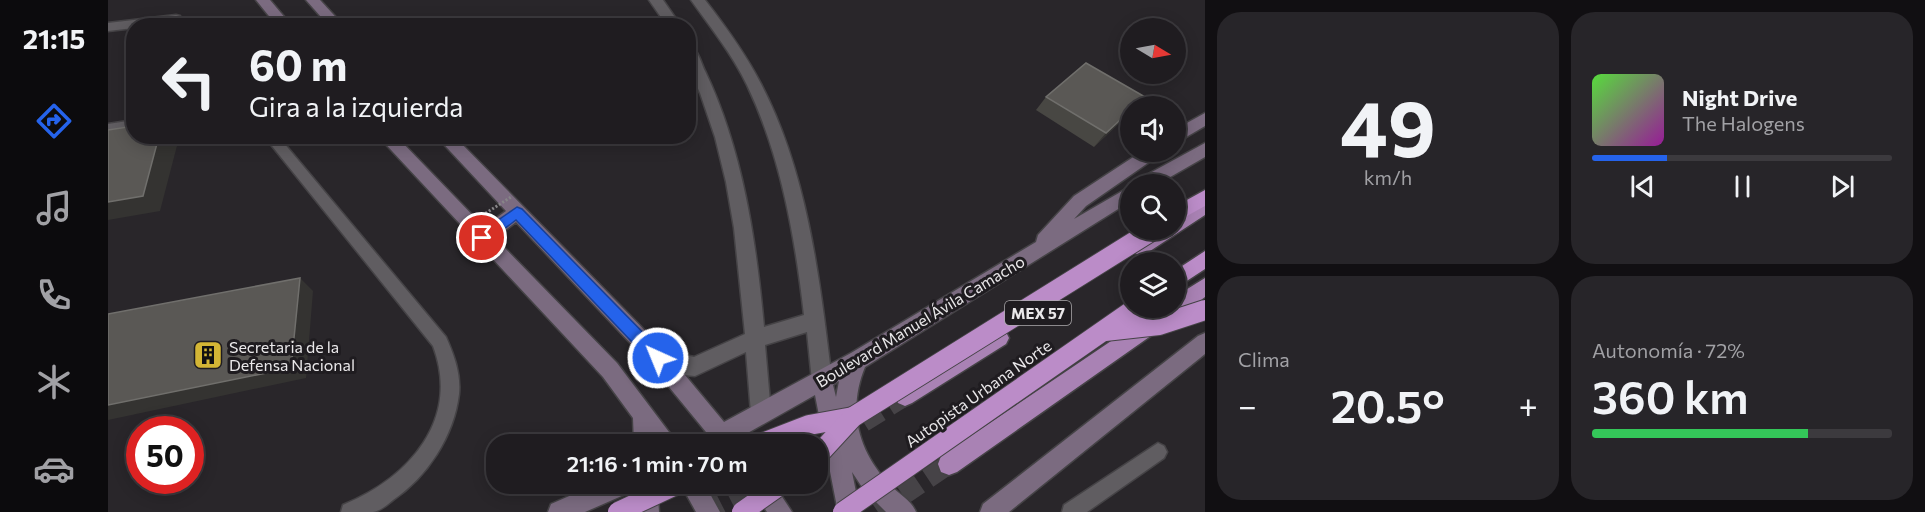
<!DOCTYPE html>
<html lang="es">
<head>
<meta charset="utf-8">
<style>
  :root { --surface:#1f1c20; --page:#272529; --text:#f1f3f6; --muted:#a1a1a5; --line:#3c3a3e; --accent:#2563eb }
  body { margin:0; font-family:Commissioner,sans-serif; background:var(--page); color:var(--text); height:100vh; display:flex; flex-direction:column; font-size:22px; white-space:nowrap }
  * { box-sizing:border-box; margin:0 }
  p { font-size:20px; color:var(--muted) }
  .icon { flex:none; width:33px; height:33px; fill:none; stroke:currentColor; stroke-width:2; stroke-linecap:round; stroke-linejoin:round }
  .map { position:relative; flex:1; overflow:hidden }
  .sheet { display:flex; flex-direction:column; gap:12px; padding:12px; background:#110f12; width:720px }
  .sheet>* { flex:none }
  .banner { position:absolute; left:18px; top:18px; width:570px; height:126px; border-radius:24px; box-shadow:0 3px 15px #0003,0 0 0 2px var(--line); background:#1f1c20; color:var(--text); overflow:hidden }
  .needle { width:39px; rotate:100deg }
  .fabs { position:absolute; left:1012px; top:18px; display:grid; gap:12px }
  .fabs a { display:grid; place-items:center; width:66px; height:66px; border-radius:50%; background:var(--surface); box-shadow:0 3px 15px #0003,0 0 0 2px var(--line); font-size:30px }
  .speed { position:absolute; left:18px; top:416px; display:flex; gap:12px; font-size:30px; font-weight:700; text-align:center }
  .speed>* { display:grid; place-content:center; width:78px; height:78px; border-radius:50%; background:var(--surface); box-shadow:0 3px 15px #0003,0 0 0 2px var(--line); line-height:1 }
  .speed .limit { border:9px solid #d22; background:#fff; color:#111 }
  .pin { position:absolute; display:grid; place-items:center; width:51px; height:51px; color:#fff; margin:-26px; border:3px solid #fff; border-radius:50%; box-shadow:0 2px 6px #0007 }
  .me { position:absolute; width:66px; margin:-33px; rotate:316deg; stroke-linejoin:round; filter:drop-shadow(0 0 4px #0008) }
  .turn { display:flex; align-items:center; gap:21px; height:126px; padding:0 24px; font-size:27px }
  .turn .icon { width:78px; height:78px; stroke-width:2.5 }
  .turn b { display:block; font-size:42px; line-height:51px }
  .big { font-size:45px; font-weight:600; line-height:1.1 }
  .sheet .widget { flex:1; display:flex; flex-direction:column; justify-content:center; gap:9px; min-width:0; padding:0 21px; border-radius:24px; background:var(--page) }
  .sheet .dial { align-items:center; gap:0 }
  .dial b { font-size:78px; line-height:1 }
  .song { display:flex; align-items:center; gap:18px }
  .cover { width:72px; height:72px; border-radius:9px; background:linear-gradient(135deg,hsl(110 70% 55%),hsl(300 70% 35%)) }
  .played { height:6px; border-radius:3px; background:linear-gradient(90deg,var(--accent) 25%,var(--line) 25%) }
  .keys { display:flex; justify-content:space-around; direction:ltr }
  .heat { display:flex; justify-content:space-between; align-items:center; font-size:33px; direction:ltr }
  .charge { height:9px; border-radius:4px; background:linear-gradient(90deg,#34c759 72%,var(--line) 0) }
  .sheet .tiles { flex:1; display:grid; gap:12px; grid-template-columns:repeat(2,1fr) }
  .trip { position:absolute; left:378px; top:434px; width:342px; height:60px; border-radius:24px; background:var(--surface); box-shadow:0 3px 15px #0003,0 0 0 2px var(--line); font-weight:600; line-height:60px; text-align:center }
  main { display:flex; flex:1; min-height:0 }
  .tabs { display:flex; flex-direction:column; width:108px; justify-content:space-around; align-items:center; background:#0c0b0d; color:var(--muted) }
  .tabs .icon { width:42px; height:42px }
  .tabs .on { color:var(--accent) }
  .tabs b { font-size:27px; color:var(--text) }
  .map>svg:first-child { display:block }
</style>
</head>
<body>
<main>
<nav class="tabs">
<b>21:15</b>
<svg class="icon on" aria-label="directions" viewBox="0 0 24 24"><path d="M12 3l9 9-9 9-9-9zM9 14v-3h6M13 9l2 2-2 2"/></svg>
<svg class="icon" aria-label="music" viewBox="0 0 24 24"><path d="M9 18V5l10-2v13"/><circle cx="6" cy="18" r="3"/><circle cx="16" cy="16" r="3"/></svg>
<svg class="icon" aria-label="phone" viewBox="0 0 24 24"><path d="M5 4h4l2 5-3 2q2 4 5 5l2-3 5 2v4C11 20 4 13 5 4z"/></svg>
<svg class="icon" aria-label="climate" viewBox="0 0 24 24"><path d="M12 3v18M4 7l16 10M4 17L20 7"/></svg>
<svg class="icon" aria-label="car" viewBox="0 0 24 24"><path d="M5 17H2v-5l4-1 3-4h7l3 4 3 1v5h-3M9 17h6M6 11h13"/><circle cx="7" cy="17" r="2"/><circle cx="17" cy="17" r="2"/></svg>
</nav>
<div class="map">
<svg width="1097" height="512" viewBox="0 0 1097 512">
  <rect width="100%" height="100%" fill="#29262a"/>
  <g fill="none" stroke-linecap="round" stroke-linejoin="round">
    <g stroke="#464347" stroke-width="20" stroke-dasharray="20 10" stroke-linecap="butt">
      <polyline points="730,438 797,396"/>
      <polyline points="595,512 652,483"/>
      <polyline points="770,512 841,464"/>
    </g>
    <g stroke="#454346" stroke-width="3">
      <g id="service">
        <polygon points="68,15 72,16 79,26 67,26 65,23 26,26 26,28 0,31 0,23"/>
        <polygon points="26,120 26,130 0,134 0,124"/>
        <path d="M156 136H170L338 337C346 355 353 374 351 394 346 436 319 477 285 500 279 505 272 511 265 512 255 512 243 512 233 512L235 505C301 478 353 420 325 346Z"/>
        <polygon points="1050,443 1056,446 1059,452 1056,458 979,512 954,512 956,505"/>
      </g>
    </g>
    <g stroke="#454346" stroke-width="3">
      <g id="minor">
        <polygon points="541,0 555,0 573,26 559,26"/>
        <path d="M583 0H597C618 27 637 53 653 84 700 174 712 281 724 381L721 388 714 391 707 388 704 381 699 332 657 345 663 413 660 420 653 423 646 420 643 413 638 352 587 376 576 375 543 365 540 358 543 351 550 349 586 357 637 334 626 228 618 182 607 137 592 93 580 67V45C590 48 593 63 597 71 635 151 648 240 656 327L696 315C687 237 673 156 639 85 624 54 603 28 583 0Z"/>
      </g>
    </g>
    <g stroke="#454346" stroke-width="3">
      <g id="secondary">
        <polygon points="148,0 162,0 184,26 169,26"/>
        <polygon points="198,0 212,0 236,26 221,26"/>
        <polygon points="1097,113 1097,126 1068,143 1068,129"/>
        <path d="M270 136H288L376 227 398 211 328 136H346L557 351 616 422 743 353 928 242 930 235 966 196 1033 152H1052L1050 156 978 206 966 219 1023 186V201L757 367C739 411 750 452 783 486 792 495 803 500 808 512H778L756 490 744 472 752 512H730L707 395 629 439 630 444H587L590 436 598 432 543 365 408 222 387 238 509 363 564 436 567 444H526L525 418 495 377ZM731 381 728 397 725 385Z"/>
        <polygon points="1097,143 1097,157 1050,184 1029,184 1031,179"/>
        <polygon points="1097,333 1097,354 901,512 872,512 875,504 1090,336"/>
        <polygon points="491,483 549,483 551,512 529,512 527,486 525,491 477,512 440,512 443,504"/>
        <polygon points="572,483 596,483 612,512 588,512"/>
        <polygon points="640,483 665,483 684,512 659,512"/>
      </g>
    </g>
    <g stroke="#454346" stroke-width="3">
      <g id="trunk">
        <path d="M1097 199V215L1039 253 1033 256 1027 253 1024 248C1032 232 1052 230 1068 230V217Z"/>
        <polygon points="1097,278 1097,297 1074,314 849,472 841,475 833,472 830,464 833,456 1052,308 1068,308 1068,296"/>
        <polygon points="891,329 898,332 901,338 898,344 804,403 797,406 790,403 787,396 790,389"/>
      </g>
    </g>
    <g stroke="#454346" stroke-width="3">
      <g id="motorway">
        <polygon points="1097,190 1097,206 1068,222 1068,206"/>
        <polygon points="1097,251 1097,269 1068,288 1068,270"/>
      </g>
    </g>
    <use href="#service" fill="#605d61" fill-rule="evenodd"/>
    <use href="#minor" fill="#605d61" fill-rule="evenodd"/>
    <use href="#secondary" fill="#7b6b80" fill-rule="evenodd"/>
    <use href="#trunk" fill="#a982b4" fill-rule="evenodd"/>
    <use href="#motorway" fill="#bb8cc8" fill-rule="evenodd"/>
    <g stroke="#454346" stroke-width="22" stroke-linecap="butt">
      <g id="motorway-bridge">
        <polyline points="997,331 1051,325 1097,310"/>
        <polyline points="652,444 701,425 745,417"/>
        <polyline points="710,455 745,417 1045,230"/>
        <polyline points="510,512 572,483"/>
        <polyline points="634,512 675,483"/>
        <polyline points="735,512 1028,308"/>
      </g>
    </g>
    <polyline stroke="#878588" stroke-width="3" stroke-dasharray="2 2" stroke-linecap="butt" points="364,222 403,197"/>
    <polyline stroke="#878588" stroke-width="4.5" stroke-dasharray="3 3" stroke-linecap="butt" points="356,228 367,221"/>
    <use href="#motorway-bridge" stroke="#bb8cc8" stroke-width="20"/>
  </g>
  <polygon fill="#484743" points="938,97 1023,106 1023,112 986,147 928,110"/>
  <g fill="#343331">
    <polygon points="1023,110 1023,112 986,147 998,133"/>
    <polygon points="51,136 70,136 71,138 52,211 0,220 0,202"/>
    <polygon points="192,278 205,291 198,378 0,420 0,405"/>
  </g>
  <g fill="#5a5855" stroke="#706f6c" stroke-width="1.5">
    <polygon points="978,63 1037,97 1027,106 1023,106 1023,110 998,133 938,97"/>
    <polygon points="26,126 26,136 51,136 35,196 0,202 0,130"/>
    <polygon points="192,278 183,368 0,405 0,314"/>
  </g>
  <polygon fill="#2563eb" stroke="#184099" stroke-width="1.5" points="409,207 414,209 555,353 557,358 555,363 550,365 544,363 408,220 379,242 370,242 368,238 370,234"/>
  <defs>
    <g id="building-square" transform="scale(1.5)"><rect x="-9" y="-9" width="18" height="18" rx="4" fill="#d4b635" stroke="#1f1c20"/><path d="M-4-6H4V6H1V3H-1V6H-4ZM-2.5-4.3h1.7v1.8h-1.7ZM.8-4.3h1.7v1.8H.8ZM-2.5-1h1.7V.8h-1.7ZM.8-1h1.7V.8H.8Z" fill="#111"/></g>
  </defs>
  <g fill-rule="evenodd">
    <use href="#building-square" x="100" y="355"/>
  </g>
  <g text-anchor="middle" dominant-baseline="central" stroke-width="6" stroke-linejoin="round" paint-order="stroke">
    <rect fill="#1f1c20" stroke="#adabad" stroke-width="1.5" x="897" y="301" width="66" height="24" rx="4.5"/>
    <g font-size="15" font-weight="bold" fill="#eae8ea">
      <text x="930" y="313">MEX 57</text>
    </g>
    <g font-size="16" fill="#eae8ea" stroke="#1f1c20">
      <text transform="translate(812 321) rotate(-31)">Boulevard Manuel Ávila Camacho</text>
      <text transform="translate(870 393) rotate(-35)">Autopista Urbana Norte</text>
    </g>
    <g font-size="16" fill="#eae8ea" stroke="#1f1c20" text-anchor="start">
      <text x="121" y="346">Secretaria de la<tspan x="121" dy="18">Defensa Nacional</tspan></text>
    </g>
  </g>
</svg>
<div class="fabs">
<a><svg class="needle" viewBox="-14 -14 28 28"><path d="M0-13l5 13h-10z" fill="#e53935"/><path d="M0 13l5-13h-10z" fill="#a1a1a5"/></svg></a>
<a><svg class="icon" aria-label="sound" viewBox="0 0 24 24"><path d="M4 9h4l5-4v14l-5-4H4zM17 9q2 3 0 6"/></svg></a>
<a><svg class="icon" aria-label="search" viewBox="0 0 24 24"><circle cx="10" cy="10" r="6"/><path d="M15 15l6 6"/></svg></a>
<a><svg class="icon" aria-label="layers" viewBox="0 0 24 24"><path d="M12 4l9 5-9 5-9-5zM3 14l9 5 9-5"/></svg></a>
</div>
<div class="speed"><div class="limit">50</div></div>
<div class="pin" style="left:374px;top:238px;background:#d93025"><svg class="icon" aria-label="arrive" viewBox="0 0 24 24"><path d="M6 21V4h12l-3 4 3 4H6"/></svg></div>
<svg class="me" style="left:550px;top:358px" viewBox="-20 -20 40 40"><circle r="17" fill="#2563eb" stroke="#fff" stroke-width="3"/><path d="M0-11L8 9 0 5-8 9z" fill="#fff"/></svg>
<div class="trip">21:16 · 1 min · 70 m</div>
<div class="banner">
<div class="turn"><svg class="icon" aria-label="left" viewBox="0 0 24 24"><path d="M17 20v-9H6M10 6l-5 5 5 5"/></svg><div><b>60 m</b>Gira a la izquierda</div></div>
</div>
</div>
<section class="sheet">
<div class="tiles">
<div class="widget dial"><b>49</b><p>km/h</p></div>
<div class="widget">
<div class="song"><i class="cover"></i><div><b>Night Drive</b><p>The Halogens</p></div></div>
<div class="played"></div>
<div class="keys"><svg class="icon" aria-label="previous" viewBox="0 0 24 24"><path d="M18 5L8 12l10 7zM5 5v14"/></svg><svg class="icon" aria-label="pause" viewBox="0 0 24 24"><path d="M8 5v14M16 5v14"/></svg><svg class="icon" aria-label="next" viewBox="0 0 24 24"><path d="M6 5l10 7-10 7zM19 5v14"/></svg></div>
</div>
<div class="widget"><p>Clima</p>
<div class="heat"><a>−</a><b class="big">20.5°</b><a>+</a></div>
</div>
<div class="widget"><p>Autonomía · 72%</p><b class="big">360 km</b><div class="charge"></div></div>
</div>
</section>
</main>
</body>
</html>
